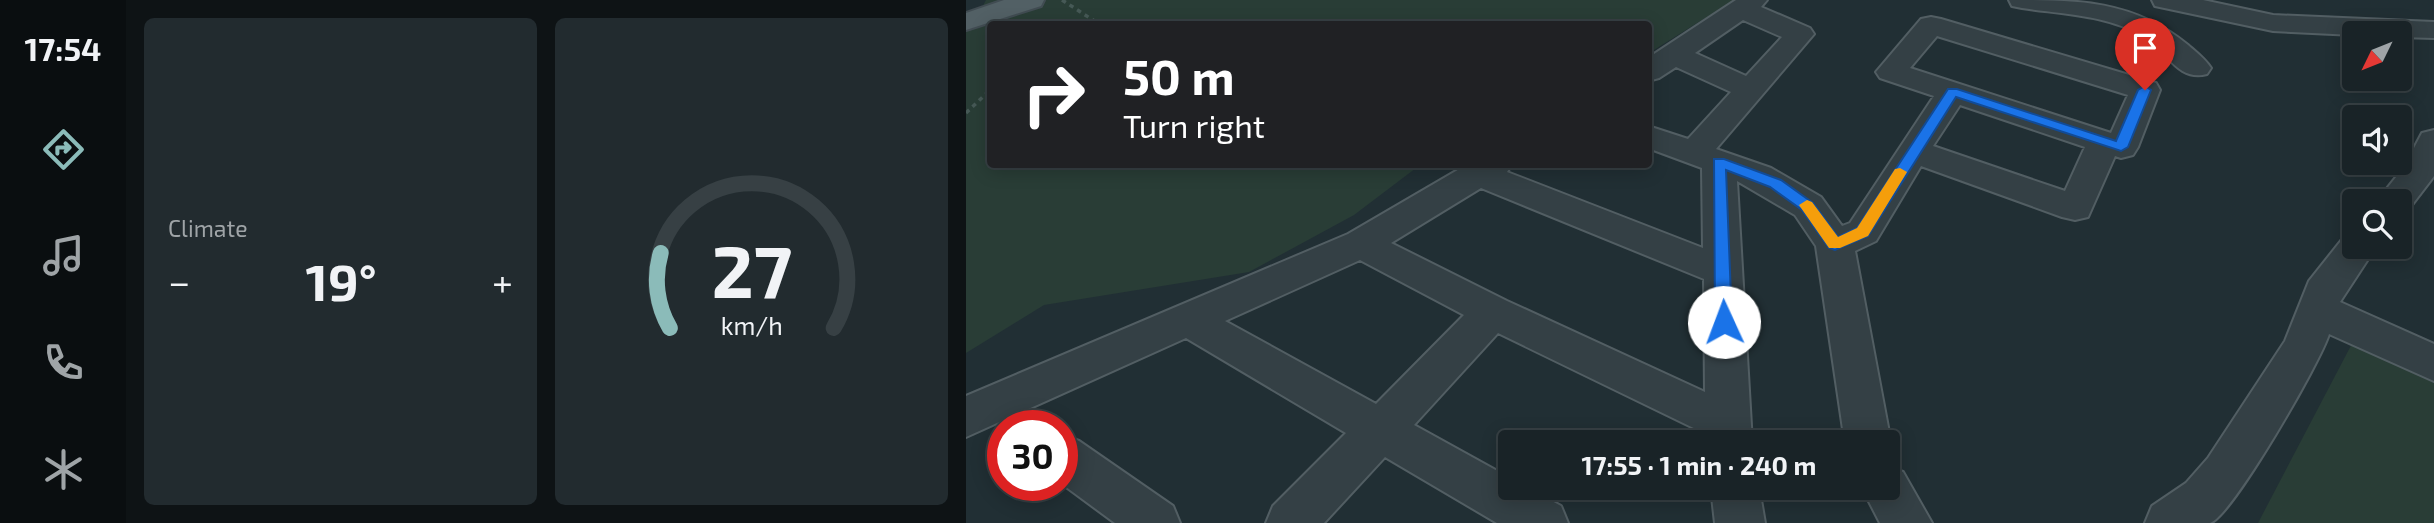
<!DOCTYPE html>
<html lang="en">
<head>
<meta charset="utf-8">
<style>
  :root { --surface:#192327; --page:#222b2f; --text:#f1f3f6; --muted:#9fa4a7; --line:#374044; --accent:#8bbbb9 }
  body { margin:0; font-family:"Exo 2",sans-serif; background:var(--page); color:var(--text); height:100vh; display:flex; flex-direction:column; font-size:26px; white-space:nowrap }
  * { box-sizing:border-box; margin:0 }
  p { font-size:23px; color:var(--muted) }
  .icon { flex:none; width:38px; height:38px; fill:none; stroke:currentColor; stroke-width:2; stroke-linecap:round; stroke-linejoin:round }
  .map { position:relative; flex:1; overflow:hidden }
  .drawer { display:flex; flex-direction:column; gap:18px; padding:18px; background:#0e1315; width:840px }
  .drawer>* { flex:none }
  .top-card { position:absolute; left:21px; top:21px; width:665px; height:147px; border-radius:7px; box-shadow:0 4px 18px #0003,0 0 0 2px var(--line); background:#202124; color:#fff; overflow:hidden }
  .needle { width:46px; rotate:227deg }
  .buttons { position:absolute; left:1376px; top:21px; display:grid; gap:14px }
  .buttons a { display:grid; place-items:center; width:70px; height:70px; border-radius:7px; background:var(--surface); box-shadow:0 4px 18px #0003,0 0 0 2px var(--line); font-size:35px }
  .speed { position:absolute; left:21px; top:410px; display:flex; gap:14px; font-size:35px; font-weight:700; text-align:center }
  .speed>* { display:grid; place-content:center; width:91px; height:91px; border-radius:50%; background:var(--surface); box-shadow:0 4px 18px #0003,0 0 0 2px var(--line); line-height:1 }
  .speed .limit { border:10px solid #d22; background:#fff; color:#111 }
  .pin { position:absolute; display:grid; place-items:center; width:60px; height:60px; color:#fff; margin:-72px -30px; border-radius:50% 50% 50% 0; rotate:-45deg; box-shadow:0 0 7px #0007 }
  .pin .icon { rotate:45deg }
  .me { position:absolute; width:77px; margin:-38px; rotate:358deg; stroke-linejoin:round; filter:drop-shadow(0 0 5px #0008) }
  .turn { display:flex; align-items:center; gap:24px; height:147px; padding:0 21px; font-size:32px }
  .turn .icon { width:91px; height:91px; stroke-width:2.5 }
  .turn b { display:block; font-size:49px; line-height:60px }
  .big { font-size:52px; font-weight:700; line-height:1.1 }
  .drawer .card { flex:1; display:flex; flex-direction:column; justify-content:center; gap:10px; min-width:0; padding:0 24px; border-radius:10px; background:var(--page) }
  .drawer .dial { align-items:center; gap:0 }
  .dial svg { height:182px; overflow:visible; fill:none; stroke:var(--line); stroke-width:7; stroke-linecap:round; text-anchor:middle }
  .dial text { fill:var(--text); stroke:none }
  .heat { display:flex; justify-content:space-between; align-items:center; font-size:38px; direction:ltr }
  .drawer .tiles { flex:1; display:grid; gap:18px; grid-template-columns:repeat(2,1fr) }
  .trip { position:absolute; left:532px; top:430px; width:402px; height:70px; border-radius:7px; background:var(--surface); box-shadow:0 4px 18px #0003,0 0 0 2px var(--line); font-weight:700; line-height:70px; text-align:center }
  main { display:flex; flex:1; min-height:0 }
  .tab-bar { display:flex; flex-direction:column; width:126px; justify-content:space-around; align-items:center; background:#0a0e10; color:var(--muted) }
  .tab-bar .icon { width:49px; height:49px }
  .tab-bar .current { color:var(--accent) }
  .tab-bar b { font-size:32px; color:var(--text) }
  .map>svg:first-child { display:block }
</style>
</head>
<body>
<main>
<nav class="tab-bar">
<b>17:54</b>
<svg class="icon current" aria-label="directions" viewBox="0 0 24 24"><path d="M12 3l9 9-9 9-9-9zM9 14v-3h6M13 9l2 2-2 2"/></svg>
<svg class="icon" aria-label="music" viewBox="0 0 24 24"><path d="M9 18V5l10-2v13"/><circle cx="6" cy="18" r="3"/><circle cx="16" cy="16" r="3"/></svg>
<svg class="icon" aria-label="phone" viewBox="0 0 24 24"><path d="M5 4h4l2 5-3 2q2 4 5 5l2-3 5 2v4C11 20 4 13 5 4z"/></svg>
<svg class="icon" aria-label="climate" viewBox="0 0 24 24"><path d="M12 3v18M4 7l16 10M4 17L20 7"/></svg>
</nav>
<section class="drawer">
<div class="tiles">
<div class="card"><p>Climate</p>
<div class="heat"><a>−</a><b class="big">19°</b><a>+</a></div>
</div>
<div class="card dial"><svg viewBox="0 0 100 80">
<path d="M14 69A42 42 0 1 1 86 69"/>
<path d="M14 69A42 42 0 0 1 10 36" stroke="#8bbbb9"/>
<text x="50" y="56" font-size="32" font-weight="700">27</text>
<text x="50" y="72" font-size="11">km/h</text>
</svg></div>
</div>
</section>
<div class="map">
<svg width="1468" height="523" viewBox="0 0 1468 523">
  <rect width="100%" height="100%" fill="#212f34"/>
  <g fill="#293d36">
    <polygon points="20,0 768,0 683,53 682,24 24,24 24,164 454,165 388,215 283,272 78,305 0,353 0,31 5,28"/>
    <polygon points="1390,336 1468,377 1468,523 1292,523"/>
  </g>
  <g fill="none" stroke-linecap="round" stroke-linejoin="round">
    <g stroke="#525e63" stroke-width="4">
      <g id="minor">
        <path d="M770 0H801L795 7 844 28 848 34 750 149 805 168 855 197 876 226 884 223 968 96 914 78 910 72 955 19 965 17 975 19 1190 83 1194 90 1172 147 1167 155 1155 158 1149 156 1122 217 1109 220 1096 217 955 166 910 241 889 251 925 443 922 449V443H879L850 246 829 215 771 181 786 443H740V434L532 333 448 425 544 478V488H562L595 506 602 523H531L419 457 358 523H300L307 506 380 433 220 338 0 437V396L382 234 502 164H546L541 172 737 248 736 168 682 148V126L722 139 765 92 710 67 693 78 682 81V58ZM777 20 816 37 780 76 729 53ZM971 36 1162 95 1145 133 944 68ZM994 105 1119 147 1099 191 967 146ZM515 188 738 279 739 392 541 301 425 243ZM394 260 498 315 410 404 259 321Z"/>
        <path d="M1043 0C1112 0 1167 0 1222 45 1230 52 1239 59 1245 68L1241 74C1211 82 1201 50 1179 37 1143 15 1096 14 1056 8L1046 6Z"/>
        <polygon points="1186,0 1237,0 1307,15 1468,22 1468,38 1433,37 1433,33 1388,35 1307,31 1189,6"/>
        <polygon points="1468,130 1468,176 1465,180 1442,210 1433,212 1433,201 1411,201 1438,167 1456,133"/>
        <path d="M1388 234V247H1410L1374 302 1468 344V381L1363 334C1355 361 1266 516 1244 523 1231 523 1194 523 1179 523L1186 506 1220 483 1242 458 1319 341 1343 281 1378 237Z"/>
        <polygon points="96,435 113,441 207,506 214,523 149,523 96,484"/>
        <polygon points="922,467 937,472 966,523 914,523 896,488 922,488"/>
        <polygon points="745,488 793,488 799,523 749,523"/>
      </g>
    </g>
    <g stroke="#414c52" stroke-width="4">
      <polygon id="major" points="38,0 78,0 75,6 0,30 0,13"/>
    </g>
    <g stroke="#465956" stroke-width="3.5" stroke-dasharray="4.5 4.5" stroke-linecap="butt">
      <polyline points="96,0 130,22 129,24"/>
      <polyline points="0,113 24,90"/>
    </g>
    <use href="#minor" fill="#344045" fill-rule="evenodd"/>
    <use href="#major" fill="#526065" fill-rule="evenodd"/>
  </g>
  <polygon fill="#1a73e8" stroke="#114b97" stroke-width="2" points="1179,86 1185,90 1162,147 1155,151 990,97 902,236 869,250 863,248 836,210 804,187 760,170 766,322 764,327 752,327 749,322 748,159 758,159 815,180 847,203 872,237 891,228 982,89 991,89 1150,141 1172,90"/>
  <polygon fill="#f59e0b" points="934,168 941,172 902,236 874,248 863,248 833,205 841,200 846,202 872,237 891,228 929,169"/>
</svg>
<div class="buttons">
<a><svg class="needle" viewBox="-14 -14 28 28"><path d="M0-13l5 13h-10z" fill="#e53935"/><path d="M0 13l5-13h-10z" fill="#9fa4a7"/></svg></a>
<a><svg class="icon" aria-label="sound" viewBox="0 0 24 24"><path d="M4 9h4l5-4v14l-5-4H4zM17 9q2 3 0 6"/></svg></a>
<a><svg class="icon" aria-label="search" viewBox="0 0 24 24"><circle cx="10" cy="10" r="6"/><path d="M15 15l6 6"/></svg></a>
</div>
<div class="speed"><div class="limit">30</div></div>
<div class="pin" style="left:1179px;top:90px;background:#d93025"><svg class="icon" aria-label="arrive" viewBox="0 0 24 24"><path d="M6 21V4h12l-3 4 3 4H6"/></svg></div>
<svg class="me" style="left:758px;top:322px" viewBox="-20 -20 40 40"><circle r="19" fill="#fff"/><path d="M0-13L10 11 0 6-10 11z" fill="#1a73e8"/></svg>
<div class="trip">17:55 · 1 min · 240 m</div>
<div class="top-card">
<div class="turn"><svg class="icon" aria-label="right" viewBox="0 0 24 24"><path d="M7 20v-9h11M14 6l5 5-5 5"/></svg><div><b>50 m</b>Turn right</div></div>
</div>
</div>
</main>
</body>
</html>
